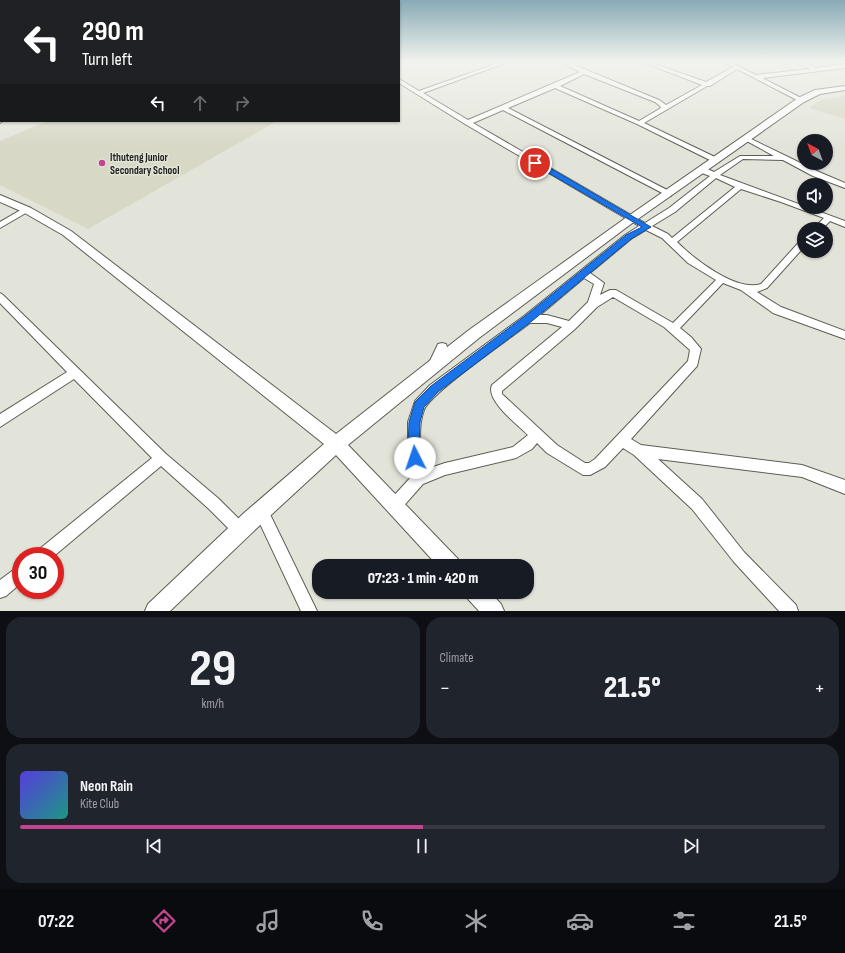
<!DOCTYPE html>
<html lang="en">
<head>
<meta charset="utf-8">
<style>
  :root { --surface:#171b24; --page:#20242c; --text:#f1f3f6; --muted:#9ea1a6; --line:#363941; --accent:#c34591 }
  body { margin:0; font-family:"Sofia Sans Condensed",sans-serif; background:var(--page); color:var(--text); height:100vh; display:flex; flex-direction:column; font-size:15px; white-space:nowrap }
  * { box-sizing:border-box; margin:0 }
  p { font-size:13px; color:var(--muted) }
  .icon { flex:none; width:22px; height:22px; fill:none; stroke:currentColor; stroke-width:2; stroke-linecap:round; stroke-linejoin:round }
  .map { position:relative; height:611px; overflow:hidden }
  .panel { display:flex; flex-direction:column; gap:6px; padding:6px; background:#0d0f14; flex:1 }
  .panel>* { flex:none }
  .banner { position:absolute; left:0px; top:0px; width:400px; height:122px; box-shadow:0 1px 3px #0004; background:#202124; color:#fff; overflow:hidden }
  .needle { width:26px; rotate:319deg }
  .controls { position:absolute; left:797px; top:134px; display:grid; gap:8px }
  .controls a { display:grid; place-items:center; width:36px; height:36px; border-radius:50%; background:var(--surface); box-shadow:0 1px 3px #0004; font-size:20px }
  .speed { position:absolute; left:12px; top:547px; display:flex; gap:8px; font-size:20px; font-weight:700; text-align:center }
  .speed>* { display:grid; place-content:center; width:52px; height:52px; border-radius:50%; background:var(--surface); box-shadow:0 1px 3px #0004; line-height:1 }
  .speed .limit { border:6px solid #d22; background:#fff; color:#111 }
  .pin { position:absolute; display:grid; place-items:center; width:34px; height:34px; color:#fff; margin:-17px; border:2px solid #fff; border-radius:50%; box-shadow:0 1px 4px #0007 }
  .me { position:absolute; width:44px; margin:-22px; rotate:356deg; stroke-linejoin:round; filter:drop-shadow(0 0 3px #0008) }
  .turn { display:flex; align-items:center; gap:14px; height:84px; padding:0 16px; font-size:18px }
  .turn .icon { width:52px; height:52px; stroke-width:2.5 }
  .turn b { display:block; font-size:28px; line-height:34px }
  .lanes { display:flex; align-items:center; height:38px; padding:0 16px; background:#0003; justify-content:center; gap:20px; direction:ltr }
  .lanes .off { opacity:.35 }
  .big { font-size:30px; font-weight:800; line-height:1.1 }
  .panel .tile { flex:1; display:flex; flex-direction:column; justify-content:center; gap:6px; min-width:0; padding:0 14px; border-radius:16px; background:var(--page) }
  .panel .dial { align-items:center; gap:0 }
  .dial b { font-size:52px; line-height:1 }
  .song { display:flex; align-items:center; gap:12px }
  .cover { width:48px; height:48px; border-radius:6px; background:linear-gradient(135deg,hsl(250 70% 55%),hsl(170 70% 35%)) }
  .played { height:4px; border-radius:2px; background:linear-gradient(90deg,var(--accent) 50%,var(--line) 50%) }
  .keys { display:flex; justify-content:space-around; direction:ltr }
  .heat { display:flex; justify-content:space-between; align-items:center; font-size:22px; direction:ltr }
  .panel .tiles { flex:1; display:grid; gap:6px; grid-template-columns:1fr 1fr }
  .tile:last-child { grid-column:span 2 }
  .trip { position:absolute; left:312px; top:559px; width:222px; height:40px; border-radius:16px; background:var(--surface); box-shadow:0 1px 3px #0004; font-weight:800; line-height:40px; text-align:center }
  .tabs { display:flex; height:64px; justify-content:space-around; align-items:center; background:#090b0e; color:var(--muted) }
  .tabs .icon { width:28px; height:28px }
  .tabs .selected { color:var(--accent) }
  .tabs b { font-size:18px; color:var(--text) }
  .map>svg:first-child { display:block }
</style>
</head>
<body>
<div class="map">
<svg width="845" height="611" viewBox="0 0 845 611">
  <rect width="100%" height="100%" fill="#e3e4d9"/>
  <g fill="#d7d8c6">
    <polygon points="845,96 845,119 809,108 822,99"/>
    <polygon points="47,121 277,121 88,229 0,185 0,141"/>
  </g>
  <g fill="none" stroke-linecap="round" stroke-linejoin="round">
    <g stroke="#5c5d54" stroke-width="2">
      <g id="minor">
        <polygon points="399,62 404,62 399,64"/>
        <path d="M501 62H508L423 93 468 120 580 72 561 62H567L659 100 666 105 702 85 643 62H649L706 82 733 67 724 62H729L756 75 810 69 796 62H802L817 68 845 64V68L762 78 803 99 804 100 801 102 737 69 710 86H707L644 123 717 158V162H714L637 124 555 88 508 108 671 192V196H668L503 110 473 123 645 223 669 208 710 176 699 172V168H705L714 172 740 156H774L745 140 744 139 747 137 819 172 845 183V188L813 176 783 160 743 159 720 175 845 221V227L830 221 822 229H813L824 218 781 202 741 189 677 242C694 259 736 292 761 284L801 240 804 239V247L767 288 757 292 781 307 845 331V339L773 313 741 290 723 283 680 328 691 337 701 349 697 366 631 439 641 445 802 465 845 480V494L802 477 658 459 702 499 744 552 796 605 798 611H779L734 562 692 509 634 455 623 448 605 467 590 475H583L547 453 537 443 532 449 516 458 445 475 423 484 400 510 395 512 390 510 388 505 390 500 411 477 408 447V422L415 401 430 385 524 316 625 235 639 226 465 124 399 83V79L419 91ZM584 74 655 102 660 106 661 108 639 121 560 86ZM716 178 735 187 672 238 668 234 652 226 675 212ZM646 230 662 238 688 263 716 280 673 323 616 290H610L600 295 604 283 590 273 631 239ZM584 278 594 284 588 302 569 321 547 315H540ZM613 297 664 327 690 350 688 361 595 459 589 463H585L557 445 502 394V391L575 329 597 307ZM530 323H547L562 327 492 385C485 400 518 425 528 435L513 447 445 463 424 470C421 451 417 429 424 410 429 394 512 337 530 323Z"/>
        <polygon points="0,118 1,121 3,121 0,123"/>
        <polygon points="24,208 30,208 31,210 0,228 0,222"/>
        <polygon points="0,293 3,295 166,454 219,499 245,525 247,530 245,535 240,537 235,535 209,509 161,466 54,556 35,556 37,551 152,458 74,379 0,427 0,414 67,372 0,303"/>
        <polygon points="442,343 446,344 447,347 438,368 434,370 430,368 428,365 438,344"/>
        <polygon points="261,504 266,506 317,611 301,611 254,511 256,506"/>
        <polygon points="21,565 21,583 6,596 0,598 0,580 16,568"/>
      </g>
    </g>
    <g stroke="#5c5d54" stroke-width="2">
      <g id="tertiary">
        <polygon points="845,86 845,90 820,94 804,102 635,221 479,338 348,445 458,559 461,566 438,566 336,455 258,527 170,611 145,611 148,604 244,513 324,444 63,235 23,212 0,202 0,195 31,208 71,231 336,434 469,330 627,217 798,98 815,90"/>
        <polygon points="465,592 490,592 501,604 504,611 479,611 468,599"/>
      </g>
    </g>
    <use href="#minor" fill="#fff" fill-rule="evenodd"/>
    <use href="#tertiary" fill="#fff" fill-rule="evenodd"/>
  </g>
  <linearGradient id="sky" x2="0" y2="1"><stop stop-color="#88aab6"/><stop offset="0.42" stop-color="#f2f3ee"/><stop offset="1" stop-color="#f2f3ee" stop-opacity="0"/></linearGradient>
  <rect width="845" height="147" fill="url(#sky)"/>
  <polygon fill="#1a73e8" stroke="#114b97" points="533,161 538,161 651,227 631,239 532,321 438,392 424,407 420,422 419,448 421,458 419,462 415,464 411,462 408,448 409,422 415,402 431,386 525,316 626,235 642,227 533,164"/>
  <circle fill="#c34591" stroke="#e3e4d9" stroke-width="1.5" cx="102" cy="163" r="4"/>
  <g text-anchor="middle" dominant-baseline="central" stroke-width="3" stroke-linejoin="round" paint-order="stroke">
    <g font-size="11" font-weight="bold" fill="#1d1d19" stroke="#e3e4d9" text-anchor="start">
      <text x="110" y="157">Ithuteng Junior<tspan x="110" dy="13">Secondary School</tspan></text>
    </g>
  </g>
</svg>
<div class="controls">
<a><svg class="needle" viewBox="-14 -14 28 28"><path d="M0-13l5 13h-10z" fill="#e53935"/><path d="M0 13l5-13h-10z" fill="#9ea1a6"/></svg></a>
<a><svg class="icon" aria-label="sound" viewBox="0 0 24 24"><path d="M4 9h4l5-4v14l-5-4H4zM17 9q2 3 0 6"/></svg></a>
<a><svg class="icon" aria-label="layers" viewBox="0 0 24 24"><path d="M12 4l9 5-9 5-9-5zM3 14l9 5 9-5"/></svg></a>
</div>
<div class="speed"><div class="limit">30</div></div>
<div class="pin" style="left:535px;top:163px;background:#d93025"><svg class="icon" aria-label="arrive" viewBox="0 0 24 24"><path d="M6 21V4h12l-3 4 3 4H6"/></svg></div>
<svg class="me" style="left:415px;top:458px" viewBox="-20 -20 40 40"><circle r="19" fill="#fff"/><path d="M0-13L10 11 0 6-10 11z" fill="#1a73e8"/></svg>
<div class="trip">07:23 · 1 min · 420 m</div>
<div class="banner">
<div class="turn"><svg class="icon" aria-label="left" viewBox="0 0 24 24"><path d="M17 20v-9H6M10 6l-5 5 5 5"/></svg><div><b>290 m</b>Turn left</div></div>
<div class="lanes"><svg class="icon" aria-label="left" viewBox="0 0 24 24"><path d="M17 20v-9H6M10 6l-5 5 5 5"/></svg><svg class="icon off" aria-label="ahead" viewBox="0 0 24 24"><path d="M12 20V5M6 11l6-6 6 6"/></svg><svg class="icon off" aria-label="right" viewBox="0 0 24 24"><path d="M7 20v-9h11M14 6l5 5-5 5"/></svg></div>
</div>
</div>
<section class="panel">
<div class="tiles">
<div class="tile dial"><b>29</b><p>km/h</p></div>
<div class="tile"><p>Climate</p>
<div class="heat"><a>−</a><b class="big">21.5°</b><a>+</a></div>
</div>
<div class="tile">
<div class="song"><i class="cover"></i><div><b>Neon Rain</b><p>Kite Club</p></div></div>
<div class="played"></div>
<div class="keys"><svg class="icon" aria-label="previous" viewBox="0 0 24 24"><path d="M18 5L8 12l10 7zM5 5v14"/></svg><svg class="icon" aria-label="pause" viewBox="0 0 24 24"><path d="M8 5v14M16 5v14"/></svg><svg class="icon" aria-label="next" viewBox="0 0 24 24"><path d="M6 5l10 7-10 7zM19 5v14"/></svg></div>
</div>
</div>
</section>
<nav class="tabs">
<b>07:22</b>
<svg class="icon selected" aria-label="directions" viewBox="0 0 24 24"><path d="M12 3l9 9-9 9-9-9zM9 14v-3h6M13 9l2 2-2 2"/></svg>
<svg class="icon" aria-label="music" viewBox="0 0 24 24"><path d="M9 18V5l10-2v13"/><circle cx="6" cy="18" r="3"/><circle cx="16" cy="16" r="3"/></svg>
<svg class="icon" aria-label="phone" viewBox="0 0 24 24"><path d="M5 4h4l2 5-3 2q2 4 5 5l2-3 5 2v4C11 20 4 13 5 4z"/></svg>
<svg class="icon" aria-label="climate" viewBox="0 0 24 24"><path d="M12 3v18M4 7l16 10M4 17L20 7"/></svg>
<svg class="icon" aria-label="car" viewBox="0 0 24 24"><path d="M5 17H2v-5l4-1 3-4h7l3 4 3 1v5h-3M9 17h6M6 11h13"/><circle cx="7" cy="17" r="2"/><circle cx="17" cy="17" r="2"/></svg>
<svg class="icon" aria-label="filters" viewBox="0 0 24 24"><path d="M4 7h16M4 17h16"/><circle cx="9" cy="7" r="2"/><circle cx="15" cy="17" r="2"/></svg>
<b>21.5°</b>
</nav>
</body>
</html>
